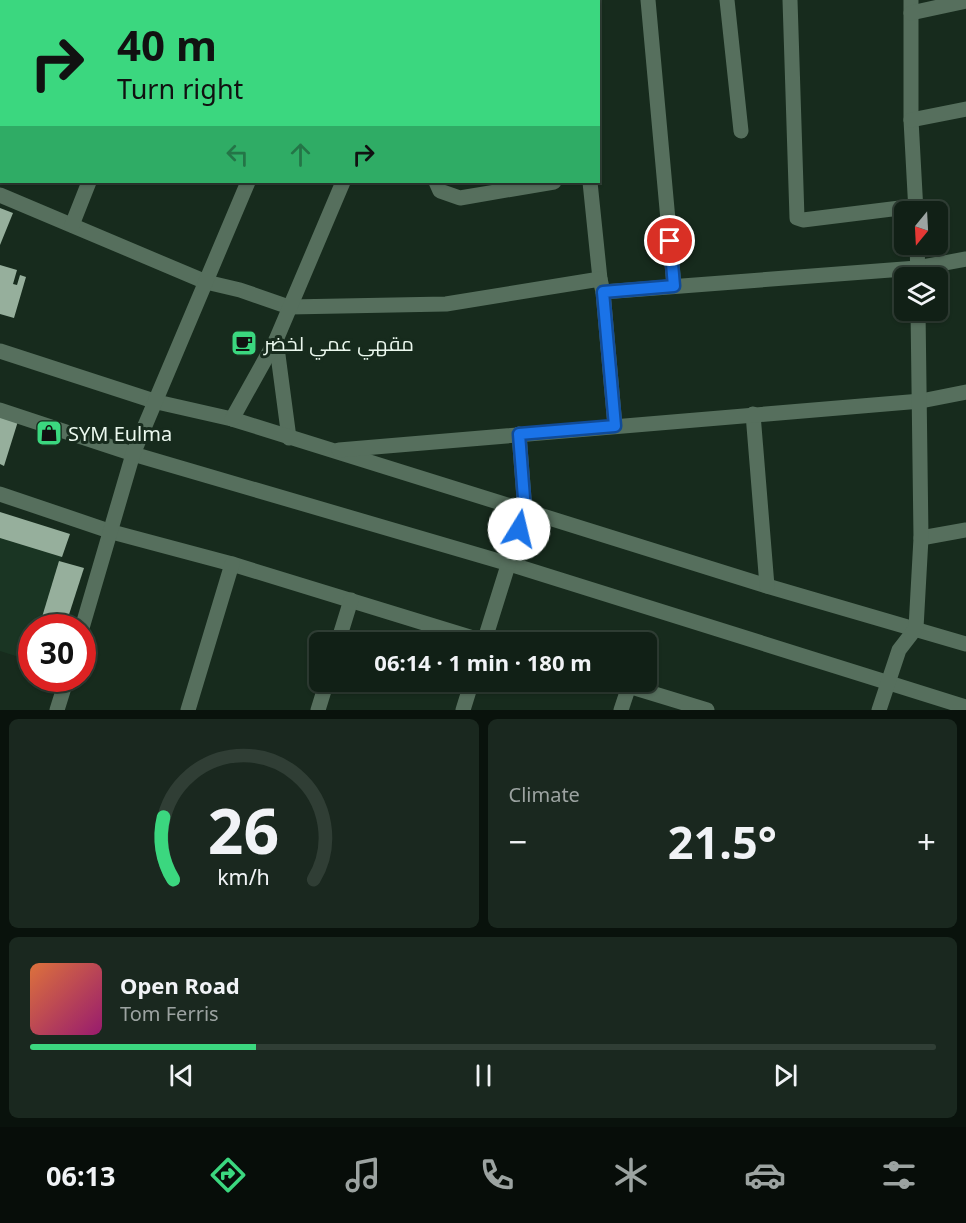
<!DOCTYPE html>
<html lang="en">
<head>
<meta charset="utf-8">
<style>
  :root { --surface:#112016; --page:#1a281f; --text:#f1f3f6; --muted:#9ca3a1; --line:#303e35; --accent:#3bd77f }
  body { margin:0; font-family:"Noto Sans",Cairo,sans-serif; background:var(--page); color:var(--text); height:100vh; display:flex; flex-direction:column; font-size:22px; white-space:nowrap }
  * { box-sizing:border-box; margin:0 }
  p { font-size:20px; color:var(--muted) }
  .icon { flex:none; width:33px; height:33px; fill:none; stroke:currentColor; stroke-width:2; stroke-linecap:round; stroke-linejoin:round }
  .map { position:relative; height:710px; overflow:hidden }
  .details { display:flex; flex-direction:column; gap:9px; padding:9px; background:#09120c; flex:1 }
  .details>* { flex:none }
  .guide { position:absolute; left:0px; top:0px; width:600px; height:183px; box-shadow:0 2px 4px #0004,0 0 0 2px var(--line); background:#3bd77f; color:#111; overflow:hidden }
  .needle { width:39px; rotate:198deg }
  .controls { position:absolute; left:894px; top:201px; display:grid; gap:12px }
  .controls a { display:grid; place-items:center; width:54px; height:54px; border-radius:9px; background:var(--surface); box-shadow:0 2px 4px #0004,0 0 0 2px var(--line); font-size:30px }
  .speed { position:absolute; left:18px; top:614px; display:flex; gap:12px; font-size:30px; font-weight:700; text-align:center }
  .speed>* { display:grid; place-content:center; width:78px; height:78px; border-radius:50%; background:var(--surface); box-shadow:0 2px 4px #0004,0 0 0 2px var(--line); line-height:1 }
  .speed .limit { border:9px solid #d22; background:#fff; color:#111 }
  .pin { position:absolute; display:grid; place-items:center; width:51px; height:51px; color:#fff; margin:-26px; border:3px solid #fff; border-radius:50%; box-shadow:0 2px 6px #0007 }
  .me { position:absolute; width:66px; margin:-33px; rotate:9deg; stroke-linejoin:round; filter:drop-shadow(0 0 4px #0008) }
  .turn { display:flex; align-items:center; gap:21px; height:126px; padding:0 18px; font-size:27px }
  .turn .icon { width:78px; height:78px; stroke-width:2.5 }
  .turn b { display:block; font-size:42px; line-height:51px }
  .lanes { display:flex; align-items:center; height:57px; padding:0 18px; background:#0003; justify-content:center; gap:30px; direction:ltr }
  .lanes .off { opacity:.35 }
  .big { font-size:45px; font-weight:700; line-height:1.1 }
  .details .tile { flex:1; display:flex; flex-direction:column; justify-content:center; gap:9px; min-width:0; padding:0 21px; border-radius:9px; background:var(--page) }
  .details .dial { align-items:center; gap:0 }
  .dial svg { height:156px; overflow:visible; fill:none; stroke:var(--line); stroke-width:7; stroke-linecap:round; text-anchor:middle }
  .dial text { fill:var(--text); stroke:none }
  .song { display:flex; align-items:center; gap:18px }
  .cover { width:72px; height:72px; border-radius:9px; background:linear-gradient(135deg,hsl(20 70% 55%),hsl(320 70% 35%)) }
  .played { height:6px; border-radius:3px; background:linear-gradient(90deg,var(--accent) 25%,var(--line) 25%) }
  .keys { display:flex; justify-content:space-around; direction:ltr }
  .heat { display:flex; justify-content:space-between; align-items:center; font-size:33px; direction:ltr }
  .details .tiles { flex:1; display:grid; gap:9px; grid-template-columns:1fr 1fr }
  .tile:last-child { grid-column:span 2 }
  .trip { position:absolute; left:309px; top:632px; width:348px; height:60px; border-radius:9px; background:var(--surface); box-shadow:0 2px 4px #0004,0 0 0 2px var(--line); font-weight:700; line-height:60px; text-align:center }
  .dock { display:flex; height:96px; justify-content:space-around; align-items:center; background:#070d09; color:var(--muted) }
  .dock .icon { width:42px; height:42px }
  .dock .on { color:var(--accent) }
  .dock b { font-size:27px; color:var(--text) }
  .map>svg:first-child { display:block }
</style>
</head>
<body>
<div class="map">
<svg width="966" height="710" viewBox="0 0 966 710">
  <rect width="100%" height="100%" fill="#172b1d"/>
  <polygon fill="#1a3523" points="0,521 66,542 58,568 64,627 32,627 31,661 0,651"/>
  <g fill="#96af9c">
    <polygon points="0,208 13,213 0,245"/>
    <polygon points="0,265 17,270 13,284 17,285 20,275 26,277 14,318 0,314"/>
    <polygon points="0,412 19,418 4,466 0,464"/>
    <polygon points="0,512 70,534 62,557 0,538"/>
    <polygon points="59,561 84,568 65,627 39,627"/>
  </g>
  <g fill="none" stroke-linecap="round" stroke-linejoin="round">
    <g stroke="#566f5d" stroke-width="15">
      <polyline points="276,0 280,2"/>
      <polyline points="648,0 674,286"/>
      <polyline points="727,0 741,131"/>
      <polyline points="790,0 797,218 803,220 916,206"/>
      <polyline points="911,0 911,120 916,212"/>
      <polyline points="9,2 10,0"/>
      <polyline points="163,2 164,0"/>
      <polyline points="323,2 324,0"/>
      <polyline points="417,2 417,0"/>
      <polyline points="911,13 966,1"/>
      <polyline points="0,21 2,18"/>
      <polyline points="911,120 966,109"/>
      <polyline points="436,182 440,191 460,198 554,182"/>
      <polyline points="590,182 600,279"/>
      <polyline points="0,195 206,282 240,290 289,307 446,304 600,279 603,292 917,268 966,259"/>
      <polyline points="72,225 89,182"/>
      <polyline points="917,244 918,277"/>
      <polyline points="603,292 615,426"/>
      <polyline points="276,340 289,438"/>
      <polyline points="0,351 157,402 232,419 767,586 966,644"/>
      <polyline points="0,410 133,454 516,566 966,707"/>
      <polyline points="753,414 767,586"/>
      <polyline points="232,419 276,340 343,182"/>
      <polyline points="339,450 921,401 966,392"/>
      <polyline points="0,494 112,532 232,564 486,642"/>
      <polyline points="921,538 966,530"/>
      <polyline points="82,628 133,454 248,182"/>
      <polyline points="338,642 351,600"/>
      <polyline points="484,642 525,511 519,434"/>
      <polyline points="612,681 707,710"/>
      <polyline points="57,710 67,678"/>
      <polyline points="188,710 232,564"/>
      <polyline points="318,710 327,681"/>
      <polyline points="463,710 472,681"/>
      <polyline points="621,710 629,686"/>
      <polyline points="879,710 899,650 916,628 921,538 918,310"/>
    </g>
  </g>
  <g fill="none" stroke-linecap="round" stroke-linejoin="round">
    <g stroke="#114b97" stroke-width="15">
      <polyline id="route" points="519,529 525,511 519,434 615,426 603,292 674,286 670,241"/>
    </g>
    <use href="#route" stroke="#1a73e8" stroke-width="10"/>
  </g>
  <defs>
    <g id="cafe-square" transform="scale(1.35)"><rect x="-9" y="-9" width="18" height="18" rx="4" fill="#3bd77f" stroke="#172b1d"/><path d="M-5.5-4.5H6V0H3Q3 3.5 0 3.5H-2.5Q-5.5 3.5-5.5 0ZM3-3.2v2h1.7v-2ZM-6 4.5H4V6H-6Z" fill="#111"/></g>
    <g id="shop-square" transform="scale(1.35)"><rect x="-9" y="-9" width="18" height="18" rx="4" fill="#3bd77f" stroke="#172b1d"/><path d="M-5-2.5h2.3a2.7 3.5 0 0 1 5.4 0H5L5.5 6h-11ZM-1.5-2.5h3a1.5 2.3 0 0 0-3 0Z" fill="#111"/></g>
  </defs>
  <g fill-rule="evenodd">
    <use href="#cafe-square" x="244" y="343"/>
    <use href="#shop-square" x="49" y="433"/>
  </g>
  <g text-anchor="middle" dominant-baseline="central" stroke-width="6" stroke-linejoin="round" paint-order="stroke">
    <g font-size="20" fill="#ebf8ee" stroke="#172b1d" text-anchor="start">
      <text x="264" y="343">مقهي عمي لخضر</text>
      <text x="68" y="433">SYM Eulma</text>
    </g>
  </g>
</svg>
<div class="controls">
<a><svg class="needle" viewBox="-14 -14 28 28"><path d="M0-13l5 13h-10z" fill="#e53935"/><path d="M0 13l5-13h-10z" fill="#9ca3a1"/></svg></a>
<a><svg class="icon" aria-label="layers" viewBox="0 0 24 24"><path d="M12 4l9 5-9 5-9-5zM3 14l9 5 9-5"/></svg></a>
</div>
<div class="speed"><div class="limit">30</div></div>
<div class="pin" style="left:670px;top:241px;background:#d93025"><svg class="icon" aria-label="arrive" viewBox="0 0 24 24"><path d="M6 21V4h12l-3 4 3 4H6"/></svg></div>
<svg class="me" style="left:519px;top:529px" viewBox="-20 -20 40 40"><circle r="19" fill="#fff"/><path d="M0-13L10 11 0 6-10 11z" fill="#1a73e8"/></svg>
<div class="trip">06:14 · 1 min · 180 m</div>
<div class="guide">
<div class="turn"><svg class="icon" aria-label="right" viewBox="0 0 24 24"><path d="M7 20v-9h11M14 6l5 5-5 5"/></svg><div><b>40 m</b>Turn right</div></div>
<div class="lanes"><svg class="icon off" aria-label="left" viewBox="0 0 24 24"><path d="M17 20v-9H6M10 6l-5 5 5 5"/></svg><svg class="icon off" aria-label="ahead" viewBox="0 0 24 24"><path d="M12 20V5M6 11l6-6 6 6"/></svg><svg class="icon" aria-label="right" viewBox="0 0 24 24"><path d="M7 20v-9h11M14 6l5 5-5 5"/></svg></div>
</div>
</div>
<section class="details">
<div class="tiles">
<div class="tile dial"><svg viewBox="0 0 100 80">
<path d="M14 69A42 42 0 1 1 86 69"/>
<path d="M14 69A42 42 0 0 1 9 37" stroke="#3bd77f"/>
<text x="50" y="56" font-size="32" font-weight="700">26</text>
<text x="50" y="72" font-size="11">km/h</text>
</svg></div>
<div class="tile"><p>Climate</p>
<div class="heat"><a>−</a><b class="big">21.5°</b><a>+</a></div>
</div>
<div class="tile">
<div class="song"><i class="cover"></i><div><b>Open Road</b><p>Tom Ferris</p></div></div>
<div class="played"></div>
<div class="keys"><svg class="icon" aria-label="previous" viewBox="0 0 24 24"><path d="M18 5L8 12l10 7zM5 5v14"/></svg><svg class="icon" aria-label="pause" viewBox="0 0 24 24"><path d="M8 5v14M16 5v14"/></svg><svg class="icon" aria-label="next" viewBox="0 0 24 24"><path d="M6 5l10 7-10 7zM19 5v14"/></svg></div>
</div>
</div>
</section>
<nav class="dock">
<b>06:13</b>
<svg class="icon on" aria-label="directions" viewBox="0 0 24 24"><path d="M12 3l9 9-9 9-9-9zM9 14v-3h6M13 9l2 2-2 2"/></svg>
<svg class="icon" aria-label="music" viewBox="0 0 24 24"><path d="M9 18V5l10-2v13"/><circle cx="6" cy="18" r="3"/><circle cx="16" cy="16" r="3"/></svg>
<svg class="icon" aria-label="phone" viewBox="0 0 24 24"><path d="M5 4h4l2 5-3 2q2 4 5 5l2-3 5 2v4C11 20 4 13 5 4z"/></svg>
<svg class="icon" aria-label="climate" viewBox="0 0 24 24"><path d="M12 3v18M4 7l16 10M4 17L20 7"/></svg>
<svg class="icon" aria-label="car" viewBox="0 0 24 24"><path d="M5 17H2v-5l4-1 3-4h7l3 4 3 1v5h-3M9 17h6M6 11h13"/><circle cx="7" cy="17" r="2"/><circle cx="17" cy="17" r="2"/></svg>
<svg class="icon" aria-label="filters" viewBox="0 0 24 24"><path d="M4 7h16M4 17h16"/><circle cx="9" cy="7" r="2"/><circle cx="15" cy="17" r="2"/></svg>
</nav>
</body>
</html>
